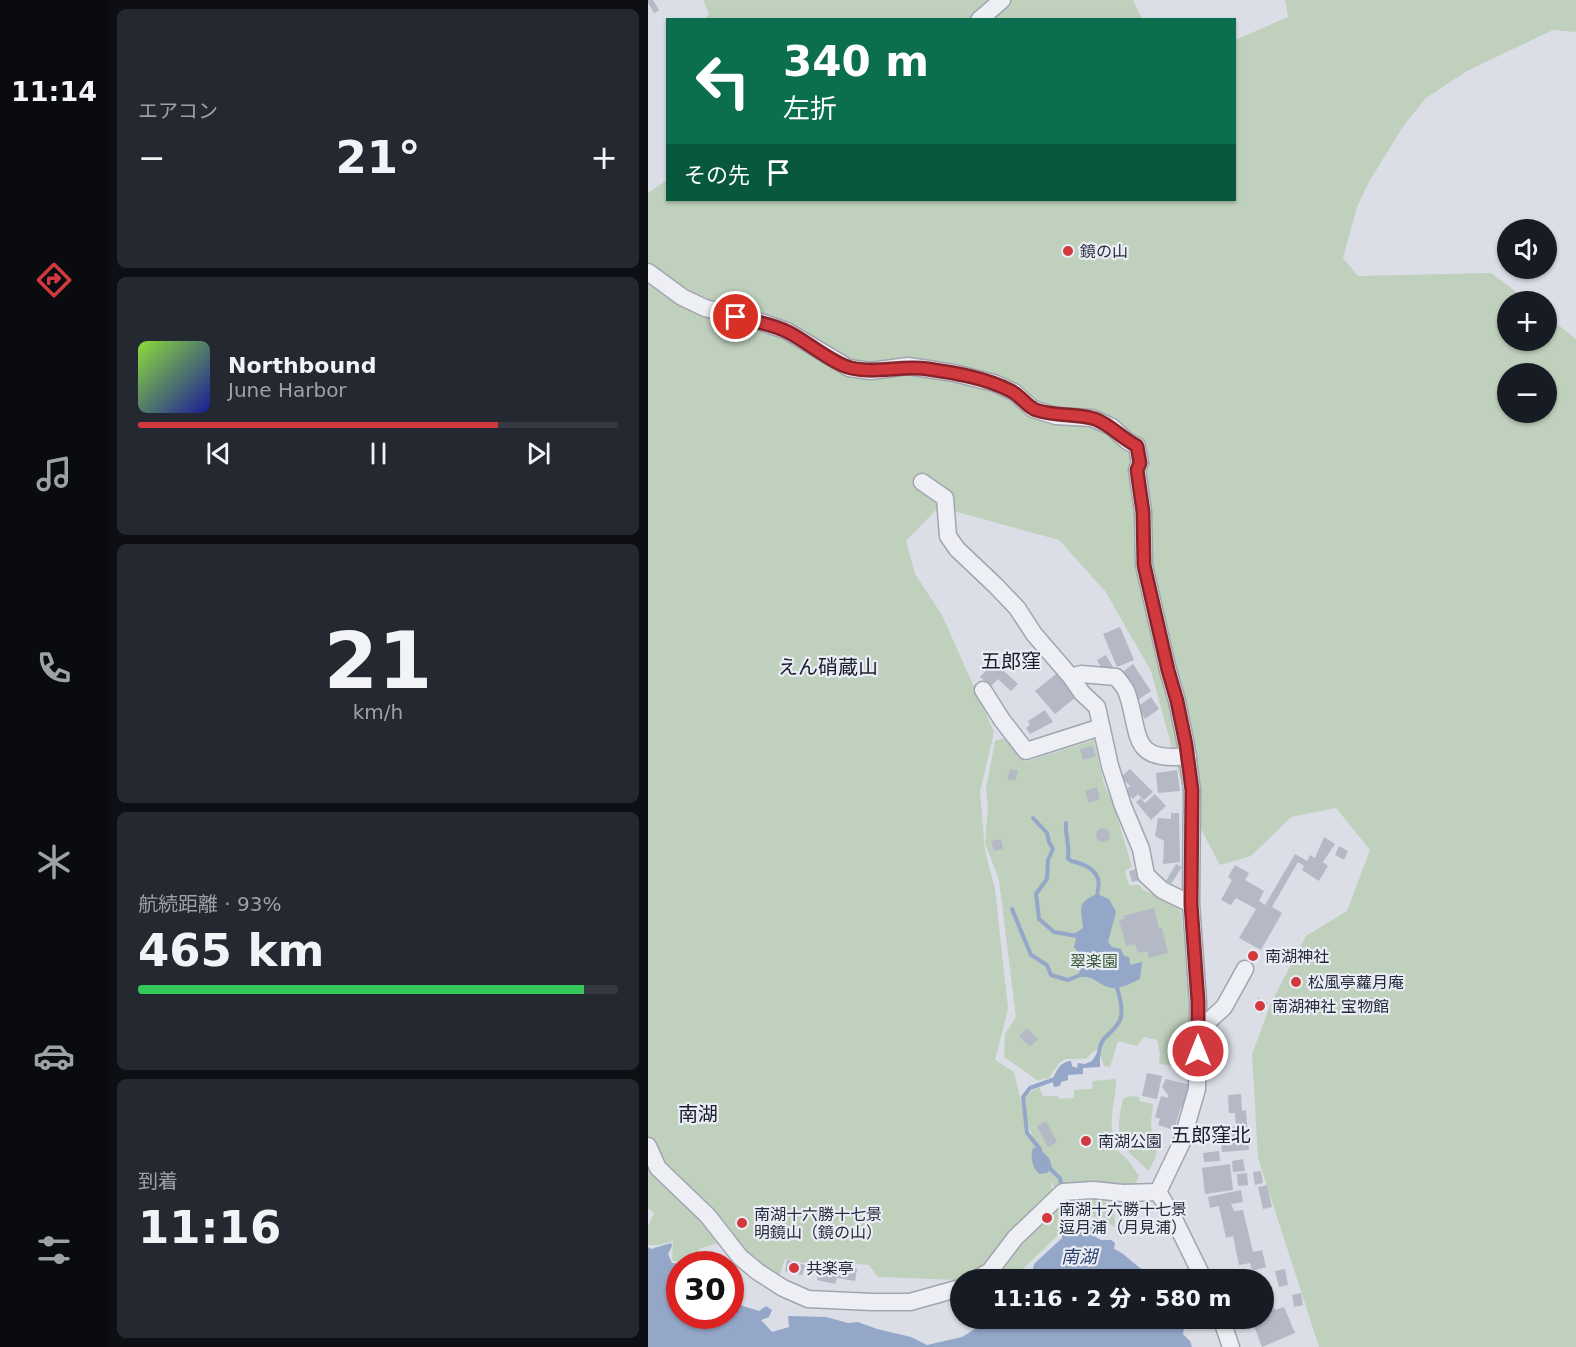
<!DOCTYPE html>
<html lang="ja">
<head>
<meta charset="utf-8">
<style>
  :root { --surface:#171b24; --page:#242831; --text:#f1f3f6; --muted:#9ea1a6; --line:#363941; --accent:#d2393f }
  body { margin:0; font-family:"DejaVu Sans","Noto Sans JP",sans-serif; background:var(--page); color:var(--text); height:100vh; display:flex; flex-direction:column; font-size:22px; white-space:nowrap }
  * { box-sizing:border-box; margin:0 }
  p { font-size:20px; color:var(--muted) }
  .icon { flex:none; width:33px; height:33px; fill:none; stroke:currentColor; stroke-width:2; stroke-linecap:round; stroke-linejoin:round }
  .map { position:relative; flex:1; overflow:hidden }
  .details { display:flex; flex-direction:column; gap:9px; padding:9px; background:#0d0f14; width:540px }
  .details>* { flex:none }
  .top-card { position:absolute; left:18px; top:18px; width:570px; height:183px; border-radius:0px; box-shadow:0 2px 4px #0004; background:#0b6e4f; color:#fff; overflow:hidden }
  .controls { position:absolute; left:849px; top:219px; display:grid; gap:12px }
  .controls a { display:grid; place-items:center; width:60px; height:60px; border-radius:50%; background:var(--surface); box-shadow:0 2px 4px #0004; font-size:30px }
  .speed { position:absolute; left:18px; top:1251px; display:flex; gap:12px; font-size:30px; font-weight:700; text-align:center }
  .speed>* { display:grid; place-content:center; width:78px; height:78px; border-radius:50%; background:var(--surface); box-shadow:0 2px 4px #0004; line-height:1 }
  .speed .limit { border:9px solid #d22; background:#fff; color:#111 }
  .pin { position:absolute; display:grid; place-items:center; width:51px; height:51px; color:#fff; margin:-26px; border:3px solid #fff; border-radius:50%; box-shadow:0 2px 6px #0007 }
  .me { position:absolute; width:66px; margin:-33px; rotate:0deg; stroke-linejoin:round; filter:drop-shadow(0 0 4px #0008) }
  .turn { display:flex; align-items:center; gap:21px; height:126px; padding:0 18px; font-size:27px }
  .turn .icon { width:78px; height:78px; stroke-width:2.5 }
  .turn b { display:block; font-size:42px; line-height:51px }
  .then { display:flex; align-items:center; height:57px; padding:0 18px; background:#0003; gap:12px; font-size:22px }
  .big { font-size:45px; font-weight:800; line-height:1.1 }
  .details .widget { flex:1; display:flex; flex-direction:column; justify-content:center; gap:9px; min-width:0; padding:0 21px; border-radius:9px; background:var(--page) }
  .details .dial { align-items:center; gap:0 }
  .dial b { font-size:78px; line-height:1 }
  .song { display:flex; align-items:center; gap:18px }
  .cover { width:72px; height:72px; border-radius:9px; background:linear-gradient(135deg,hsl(90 70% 55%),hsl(240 70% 35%)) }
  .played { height:6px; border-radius:3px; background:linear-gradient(90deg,var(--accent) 75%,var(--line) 75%) }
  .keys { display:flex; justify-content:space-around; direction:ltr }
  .heat { display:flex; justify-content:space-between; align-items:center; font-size:33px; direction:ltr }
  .charge { height:9px; border-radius:4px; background:linear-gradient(90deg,#34c759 93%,var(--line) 0) }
  .trip { position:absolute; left:302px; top:1269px; width:324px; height:60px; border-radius:30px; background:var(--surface); box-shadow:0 2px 4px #0004; font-weight:800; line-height:60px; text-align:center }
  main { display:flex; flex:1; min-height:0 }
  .tabs { display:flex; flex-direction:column; width:108px; justify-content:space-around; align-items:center; background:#090b0e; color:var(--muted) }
  .tabs .icon { width:42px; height:42px }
  .tabs .current { color:var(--accent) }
  .tabs b { font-size:27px; color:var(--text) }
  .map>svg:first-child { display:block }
</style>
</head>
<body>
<main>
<nav class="tabs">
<b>11:14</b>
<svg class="icon current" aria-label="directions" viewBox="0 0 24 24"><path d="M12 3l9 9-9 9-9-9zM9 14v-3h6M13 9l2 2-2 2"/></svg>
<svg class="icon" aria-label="music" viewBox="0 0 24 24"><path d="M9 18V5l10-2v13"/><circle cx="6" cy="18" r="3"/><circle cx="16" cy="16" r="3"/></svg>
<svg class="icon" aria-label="phone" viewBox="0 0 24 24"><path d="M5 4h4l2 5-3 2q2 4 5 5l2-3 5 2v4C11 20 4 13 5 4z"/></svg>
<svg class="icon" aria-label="climate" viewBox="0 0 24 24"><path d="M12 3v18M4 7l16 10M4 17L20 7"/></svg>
<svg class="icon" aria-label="car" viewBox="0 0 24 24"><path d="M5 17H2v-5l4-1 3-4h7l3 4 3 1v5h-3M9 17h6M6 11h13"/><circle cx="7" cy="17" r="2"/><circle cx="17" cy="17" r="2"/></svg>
<svg class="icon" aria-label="filters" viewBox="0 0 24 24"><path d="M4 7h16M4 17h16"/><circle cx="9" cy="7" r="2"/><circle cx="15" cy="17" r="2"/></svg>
</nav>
<section class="details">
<div class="widget"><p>エアコン</p>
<div class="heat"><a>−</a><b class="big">21°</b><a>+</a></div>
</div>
<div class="widget">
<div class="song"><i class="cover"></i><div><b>Northbound</b><p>June Harbor</p></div></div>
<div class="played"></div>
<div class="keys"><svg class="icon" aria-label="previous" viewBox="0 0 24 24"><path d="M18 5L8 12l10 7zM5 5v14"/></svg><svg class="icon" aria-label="pause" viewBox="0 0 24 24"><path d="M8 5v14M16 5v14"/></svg><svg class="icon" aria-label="next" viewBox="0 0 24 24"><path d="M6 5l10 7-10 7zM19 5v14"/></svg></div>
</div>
<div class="widget dial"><b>21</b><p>km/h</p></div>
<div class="widget"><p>航続距離 · 93%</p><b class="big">465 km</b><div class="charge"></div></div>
<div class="widget"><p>到着</p><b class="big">11:16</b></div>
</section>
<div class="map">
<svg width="928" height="1347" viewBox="0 0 928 1347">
  <rect width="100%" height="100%" fill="#dbdee6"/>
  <g fill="#bfd0bc" fill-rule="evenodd">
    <polygon points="55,0 485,0 494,19 57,20 61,14"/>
    <path d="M637 0H928V32L905 30 819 71 778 98 756 125 722 180 709 207 695 258 710 276 843 273 880 301 860 302V340H898L899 316 928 339V1347H671L610 1158 604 1054 623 1003 658 936 699 911 722 850 688 808 643 817 603 856 572 865 539 803 503 671 457 591 411 540 291 507 258 541 267 574 294 615 346 732 332 792 337 851 347 889 360 1009 347 1060 366 1072 380 1131 385 1137C381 1128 371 1105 379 1095 381 1092 388 1089 391 1087L395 1096H410L412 1099 426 1098V1090L444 1089 445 1081 468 1079C468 1106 457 1123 470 1150 472 1154 476 1156 480 1160 484 1165 487 1171 491 1176L485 1189H407L403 1180 404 1189 429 1200 452 1199 466 1207 467 1227 448 1217 423 1216 413 1232 365 1279 312 1280 230 1277 221 1265 171 1260 161 1264 137 1259 131 1276 114 1271 83 1239 51 1249 47 1263H33L24 1260 25 1241 12 1245H0V1226L6 1213 0 1208V193L19 180 20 200H586L587 40 640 17ZM860 374H898V412H860Z"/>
    <polygon points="357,738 377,762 446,740 456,784 466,806 484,867 477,871 481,885 492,885 494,889 526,905 533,911 540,985 542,1068 511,1064 512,1054 509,1040 496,1037 489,1046 470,1041 462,1067 456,1066 450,1049 446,1051 438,1059 417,1059 411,1063 401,1078 389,1080 356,1057 357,1034 368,1017 351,880 337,843 340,808 338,789 347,741"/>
    <path d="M481 1096 491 1097 492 1101 505 1104C505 1110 503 1118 503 1124 506 1149 516 1146 500 1171 494 1163 485 1158 479 1150 467 1135 471 1116 475 1099Z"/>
  </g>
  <g fill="#94a7c8">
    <path d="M449 894 461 899 468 912 460 942 464 947 473 949 476 956 481 957 482 965 494 962 492 979C484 983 469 991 460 987 447 982 445 975 429 977L435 963 433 956 426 947 428 940 426 934 435 928C434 910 427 903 449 894Z"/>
    <path d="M449 1053 452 1057V1067L435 1068V1074L420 1075V1080L413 1082 412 1086 406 1087 404 1080C409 1071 411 1062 423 1061L424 1066 429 1068 430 1063 437 1064 444 1061Z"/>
    <path d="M390 1147 401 1158 404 1167 399 1173 391 1174C384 1167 382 1157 385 1148Z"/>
    <path d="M441 1223 446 1224V1236L453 1240H463L467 1243 466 1249C481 1255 489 1271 505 1273L509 1279H383L386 1264 413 1239Z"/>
    <polygon points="23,1243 24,1246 20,1254 24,1263 36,1264 32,1264 32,1316 82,1316 83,1283 88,1286 84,1297 89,1304 111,1311 118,1306 124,1310 121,1317 113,1320 124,1332 141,1327 140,1316 178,1317 200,1323 210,1322 229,1329 263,1337 279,1345 314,1337 343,1319 534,1318 537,1323 535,1334 542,1341 544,1347 0,1347 0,1247 3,1249"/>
  </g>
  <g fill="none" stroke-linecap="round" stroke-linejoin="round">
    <g stroke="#94a7c8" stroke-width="4">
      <polyline points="385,818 399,833 401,842 405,849 400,860 399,879 388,894 391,919 406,932 429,936"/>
      <path d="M418 823C417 835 422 846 420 858L423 861C433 863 446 867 450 879 452 884 449 892 449 898"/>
      <polyline points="364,909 383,955 399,965 403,975 420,980 432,975"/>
      <path d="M450 1058C453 1032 461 1039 471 1022 477 1012 471 995 468 984"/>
      <polyline points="392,1149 379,1133 375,1097 382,1088 407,1079"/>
      <polyline points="400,1167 412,1178 413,1184"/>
      <polyline points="413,1207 413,1227 416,1237"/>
    </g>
  </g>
  <g fill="#b5b9c6">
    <polygon points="472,627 486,660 469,667 455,634"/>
    <polygon points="458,655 466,669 457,674 449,660"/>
    <polygon points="346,662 370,684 363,691 350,679 343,686 332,677"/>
    <polygon points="485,664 503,691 490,700 472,674"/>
    <polygon points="413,670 432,694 407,714 387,691"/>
    <polygon points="503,697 511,709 497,719 489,707"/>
    <polygon points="397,710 405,722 382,734 378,728 382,725 380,721"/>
    <polygon points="444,746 448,756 435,760 432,749"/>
    <polygon points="362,769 370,771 367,781 359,779"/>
    <polygon points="482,769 505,792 496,800 490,794 485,799 477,791 482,786 473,777"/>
    <polygon points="529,770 532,791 510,793 508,773"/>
    <polygon points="449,787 452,799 441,803 437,791"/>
    <polygon points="507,794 518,806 503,820 488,802 493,798 497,803"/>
    <polygon points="523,813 531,813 532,862 515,864 516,841 507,836 510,818 523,819"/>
    <circle cx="455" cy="835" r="7"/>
    <polygon points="676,837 687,844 675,862 680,866 671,881 654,870 656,866 650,862 624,907 634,913 613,950 591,938 608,909 588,898 583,905 573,900 584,880 580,877 587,865 601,873 597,880 616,891 611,901 617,905 647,854 659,861 662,855 667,858"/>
    <polygon points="353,839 355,849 346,851 343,841"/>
    <polygon points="691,846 700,851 696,860 687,855"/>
    <polygon points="528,864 534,867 523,884 518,881"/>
    <polygon points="489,869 492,880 484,882 481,871"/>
    <polygon points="506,908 511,928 514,928 520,953 501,958 499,951 490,953 487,944 478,946 471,920 476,919 475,916"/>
    <polygon points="650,975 655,985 646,990 641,980"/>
    <polygon points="610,998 620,1003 614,1014 605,1010"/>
    <polygon points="379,1028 390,1039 382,1047 371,1036"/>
    <polygon points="499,1073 514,1076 509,1099 494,1096"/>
    <polygon points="518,1079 543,1085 537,1107 533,1107 526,1130 510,1125 512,1119 507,1117 513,1096 520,1098 520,1095 514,1087"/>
    <polygon points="593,1094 594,1111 598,1110 601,1150 574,1152 572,1128 588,1127 587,1113 581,1113 580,1095"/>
    <polygon points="398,1121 409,1142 400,1147 389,1126"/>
    <polygon points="571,1151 572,1161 556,1162 555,1153"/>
    <polygon points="595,1159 597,1171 585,1172 584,1161"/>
    <polygon points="582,1164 585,1190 557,1194 554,1168"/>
    <polygon points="613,1171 615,1183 607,1185 605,1172"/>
    <polygon points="599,1173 600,1185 590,1186 589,1174"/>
    <polygon points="619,1185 624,1207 615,1209 610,1187"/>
    <polygon points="593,1190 595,1202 583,1204 586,1211 595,1210 605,1252 614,1250 618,1267 604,1271 602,1263 591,1265 585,1236 578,1238 571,1206 562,1208 560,1197"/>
    <polygon points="139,1260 157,1265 154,1275 137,1271"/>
    <polygon points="172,1264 185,1266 185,1270 196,1272 197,1267 209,1269 207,1281 189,1278 187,1284 169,1280"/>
    <polygon points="637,1269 640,1285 631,1287 627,1271"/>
    <polygon points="619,1290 627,1310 636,1307 647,1333 614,1347 603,1318 615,1318 615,1292"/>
    <polygon points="653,1293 655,1305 646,1307 644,1295"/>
  </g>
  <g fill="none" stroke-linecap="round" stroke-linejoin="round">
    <polyline stroke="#b7bac4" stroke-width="24" stroke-dasharray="24 12" stroke-linecap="butt" points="0,3 5,0"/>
    <g stroke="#a1a5b0" stroke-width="19">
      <g id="minor">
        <polyline points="331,20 354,0"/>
        <polyline points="0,272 34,297 57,308 113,322 139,331 201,368 223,371 260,366 306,373 346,383 366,392 385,409 408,416 444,418 464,427 479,441 489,446 492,463 489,470 495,512 496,565 520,670 529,701 538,745 544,790 543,904 550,1002 549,1089 533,1144 510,1192"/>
        <polyline points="274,482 297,498 300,536 309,549 348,586 369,608 386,634 423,677 434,693 449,707 462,766 475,806 493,849 498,875 514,890 543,904"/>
        <path d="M423 677 433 674 468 677C472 682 477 687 479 693 493 734 481 763 540 756"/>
        <polyline points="335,690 354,720 378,751 453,727"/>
        <polyline points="550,1031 576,1007 597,969"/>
        <polyline points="0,1146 10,1168 60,1216 92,1257 110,1272 135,1288 160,1299 224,1302 262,1302 312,1288"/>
        <polyline points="327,1280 342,1271 367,1238 415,1192 445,1190 475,1193 510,1192 524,1215 556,1280"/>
        <polyline points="573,1318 583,1347"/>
      </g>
    </g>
    <use href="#minor" stroke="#edeff4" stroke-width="16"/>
  </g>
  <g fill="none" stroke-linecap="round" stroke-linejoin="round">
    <g stroke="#882529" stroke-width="15">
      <path id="route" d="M88 317C105 321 124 324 140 332 158 341 185 364 203 368 229 374 254 365 280 369 308 373 338 378 363 391 373 396 379 407 388 410 408 417 430 413 447 419 463 425 473 438 489 446L492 463 489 470 495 512 496 565 520 670 529 701 538 745 544 790 543 904 550 1002V1051"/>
    </g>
    <use href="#route" stroke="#d2393f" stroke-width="10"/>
  </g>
  <g fill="#d2393f" stroke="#eaedf4" stroke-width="2">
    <circle cx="420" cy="251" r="6"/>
    <circle cx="605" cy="956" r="6"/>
    <circle cx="648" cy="982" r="6"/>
    <circle cx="612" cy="1006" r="6"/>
    <circle cx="438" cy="1141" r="6"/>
    <circle cx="399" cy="1218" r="6"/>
    <circle cx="94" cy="1223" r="6"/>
    <circle cx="146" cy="1268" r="6"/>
  </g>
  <g text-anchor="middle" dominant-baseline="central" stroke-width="4.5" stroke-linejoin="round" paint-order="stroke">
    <g font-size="16" fill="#252b3c" stroke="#eaedf4" text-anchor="start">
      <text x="432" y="251">鏡の山</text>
      <text x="617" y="956">南湖神社</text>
      <text x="660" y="982">松風亭蘿月庵</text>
      <text x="624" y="1006">南湖神社 宝物館</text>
      <text x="450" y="1141">南湖公園</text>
      <text x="411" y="1209">南湖十六勝十七景<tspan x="411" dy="18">逗月浦（月見浦）</tspan></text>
      <text x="106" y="1214">南湖十六勝十七景<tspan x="106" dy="18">明鏡山（鏡の山）</tspan></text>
      <text x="158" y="1268">共楽亭</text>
    </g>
    <g font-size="16" fill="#345831" stroke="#eaedf4">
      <text x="446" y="961">翠楽園</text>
    </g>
    <g font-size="18" font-style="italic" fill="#2e4471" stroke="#eaedf4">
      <text x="431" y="1256">南湖</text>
    </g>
    <g font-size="20" fill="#171c2d" stroke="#eaedf4">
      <text x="363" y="661">五郎窪</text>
      <text x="180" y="667">えん硝蔵山</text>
      <text x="50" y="1114">南湖</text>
      <text x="563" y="1135">五郎窪北</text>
    </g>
  </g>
</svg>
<div class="controls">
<a><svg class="icon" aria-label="sound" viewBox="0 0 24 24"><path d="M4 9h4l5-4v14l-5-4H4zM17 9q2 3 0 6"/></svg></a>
<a>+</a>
<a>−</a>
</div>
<div class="speed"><div class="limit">30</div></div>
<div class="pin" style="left:88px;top:317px;background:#d93025"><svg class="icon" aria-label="arrive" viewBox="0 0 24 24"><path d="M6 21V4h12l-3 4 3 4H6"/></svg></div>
<svg class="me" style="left:550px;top:1051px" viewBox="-20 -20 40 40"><circle r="17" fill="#d2393f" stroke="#fff" stroke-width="3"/><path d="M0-11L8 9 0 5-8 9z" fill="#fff"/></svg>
<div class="trip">11:16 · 2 分 · 580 m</div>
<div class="top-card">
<div class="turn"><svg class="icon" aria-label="left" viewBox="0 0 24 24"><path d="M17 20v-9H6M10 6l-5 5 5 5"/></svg><div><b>340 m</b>左折</div></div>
<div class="then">その先<svg class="icon" aria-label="arrive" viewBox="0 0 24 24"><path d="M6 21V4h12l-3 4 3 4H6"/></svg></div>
</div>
</div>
</main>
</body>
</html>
